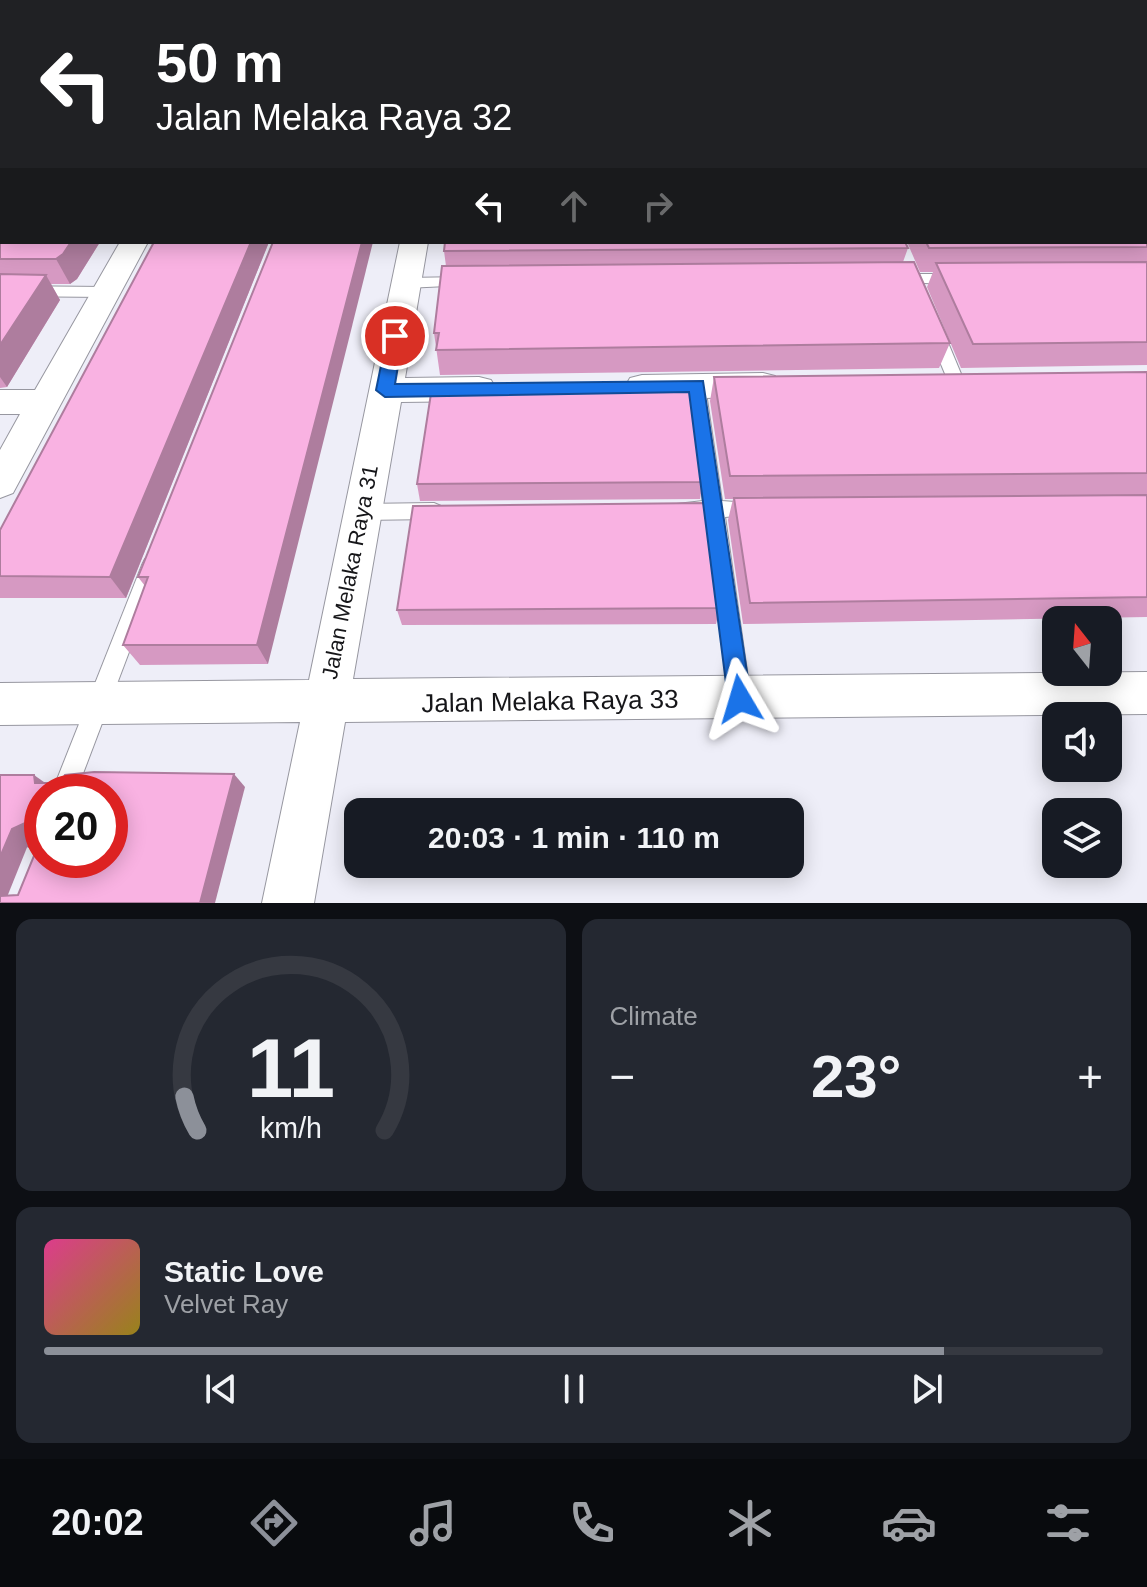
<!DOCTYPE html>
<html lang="en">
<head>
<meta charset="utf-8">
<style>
  :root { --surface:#171b24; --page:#242831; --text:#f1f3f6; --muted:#9ea1a6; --line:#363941; --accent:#8c9099 }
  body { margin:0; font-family:Helvetica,sans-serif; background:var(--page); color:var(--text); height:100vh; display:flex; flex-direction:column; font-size:30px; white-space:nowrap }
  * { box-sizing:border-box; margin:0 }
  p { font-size:26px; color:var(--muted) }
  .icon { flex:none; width:44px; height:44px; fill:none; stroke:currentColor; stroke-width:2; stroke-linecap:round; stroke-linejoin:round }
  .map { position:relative; height:903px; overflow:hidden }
  .sheet { display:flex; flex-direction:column; gap:16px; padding:16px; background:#0d0f14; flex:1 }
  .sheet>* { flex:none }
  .top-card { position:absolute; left:0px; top:0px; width:1148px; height:244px; box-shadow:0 4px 20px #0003; background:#202124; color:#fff; overflow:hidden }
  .needle { width:52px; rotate:343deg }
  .fabs { position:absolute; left:1042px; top:606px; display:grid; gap:16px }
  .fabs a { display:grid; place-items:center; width:80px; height:80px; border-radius:16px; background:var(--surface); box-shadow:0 4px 20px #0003; font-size:40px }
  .speed { position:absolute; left:24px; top:774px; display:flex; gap:16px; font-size:40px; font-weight:700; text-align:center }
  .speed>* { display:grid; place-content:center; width:104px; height:104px; border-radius:50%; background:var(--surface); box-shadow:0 4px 20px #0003; line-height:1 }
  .speed .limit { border:12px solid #d22; background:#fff; color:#111 }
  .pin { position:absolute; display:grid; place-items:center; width:68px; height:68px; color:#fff; margin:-34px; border:4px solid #fff; border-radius:50%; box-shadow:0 2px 8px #0007 }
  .me { position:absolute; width:88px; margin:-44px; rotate:353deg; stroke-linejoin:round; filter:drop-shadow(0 0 6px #0008) }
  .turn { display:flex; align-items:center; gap:28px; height:168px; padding:0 24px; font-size:36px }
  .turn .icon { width:104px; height:104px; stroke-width:2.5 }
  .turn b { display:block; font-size:56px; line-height:68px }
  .lanes { display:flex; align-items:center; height:76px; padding:0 24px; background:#0003; justify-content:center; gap:40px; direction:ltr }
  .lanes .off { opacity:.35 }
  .big { font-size:60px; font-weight:700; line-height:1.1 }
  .sheet .card { flex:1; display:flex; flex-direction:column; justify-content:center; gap:12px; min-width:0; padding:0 28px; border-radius:16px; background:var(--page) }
  .sheet .dial { align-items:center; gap:0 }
  .dial svg { height:208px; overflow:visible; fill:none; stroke:var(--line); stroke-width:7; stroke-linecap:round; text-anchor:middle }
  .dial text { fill:var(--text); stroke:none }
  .song { display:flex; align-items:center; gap:24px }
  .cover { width:96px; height:96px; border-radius:12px; background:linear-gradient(135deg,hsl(330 70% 55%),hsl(50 70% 35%)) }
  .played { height:8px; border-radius:4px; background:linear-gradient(90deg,var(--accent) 85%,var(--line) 85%) }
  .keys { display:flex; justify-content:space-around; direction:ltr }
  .heat { display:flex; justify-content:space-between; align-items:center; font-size:44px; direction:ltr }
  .sheet .tiles { flex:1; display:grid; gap:16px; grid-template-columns:1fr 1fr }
  .card:last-child { grid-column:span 2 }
  .trip { position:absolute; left:344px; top:798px; width:460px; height:80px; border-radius:16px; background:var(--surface); box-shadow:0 4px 20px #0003; font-weight:700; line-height:80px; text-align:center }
  .menu { display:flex; height:128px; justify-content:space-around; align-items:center; background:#090b0e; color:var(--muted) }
  .menu .icon { width:56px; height:56px }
  .menu .on { color:var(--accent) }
  .menu b { font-size:36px; color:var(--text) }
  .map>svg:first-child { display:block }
</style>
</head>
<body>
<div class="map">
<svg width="1147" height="903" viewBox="0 0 1147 903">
  <rect width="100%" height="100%" fill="#eeeef8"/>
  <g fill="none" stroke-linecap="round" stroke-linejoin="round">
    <g stroke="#9797a0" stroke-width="2">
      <g id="service">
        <polygon points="897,274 955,274 962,279 955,284 892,282 890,279"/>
        <polygon points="463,277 468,279 468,285 406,288 398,283 406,278"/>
        <polygon points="0,286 106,287 114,292 106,297 0,296"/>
        <polygon points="936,328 944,333 964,381 962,385 956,387 948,381 928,333"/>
        <polygon points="697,380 705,386 722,501 761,504 764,509 761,514 725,517 751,699 748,707 740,710 732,707 729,699 705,517 677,514 674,509 677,504 703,501 689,386"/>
        <polygon points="434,503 441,506 444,511 441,516 434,519 361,520 354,517 351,512 354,507 361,504"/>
        <polygon points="152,556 159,559 162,565 76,792 52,792 142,565 145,559"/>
      </g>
    </g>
    <g stroke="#9797a0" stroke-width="2">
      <g id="minor">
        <polygon points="1099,0 1147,0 1147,7 1146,2"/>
        <rect x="1146" y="69" width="1" height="14"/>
        <polygon points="120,242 148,242 13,493 0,498 0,450 20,414 0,414 0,390 35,390"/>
        <polygon points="400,242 428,242 405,378 479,377 491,380 496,389 491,398 479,401 401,402 353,679 1147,672 1147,714 345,722 314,903 262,903 300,722 0,725 0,683 309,680"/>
        <polygon points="763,373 775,376 780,385 775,394 763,397 642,399 630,396 625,387 630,378 642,375"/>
      </g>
    </g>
    <g stroke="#9797a0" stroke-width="2">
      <g id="primary">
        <rect x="0" y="18" width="2" height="16"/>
        <rect x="1146" y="18" width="1" height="16"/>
      </g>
    </g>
    <use href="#service" fill="#fff" fill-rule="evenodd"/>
    <use href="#minor" fill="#fff" fill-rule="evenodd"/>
    <use href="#primary" fill="#fff" fill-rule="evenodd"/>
  </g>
  <g fill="#d699c2">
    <polygon points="1147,79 1147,365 961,368 927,287 933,272 920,272 907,242 1146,242"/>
    <polygon points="0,204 2,242 100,242 77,279 70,284 51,284 60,300 7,387 0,388"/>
    <polygon points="154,242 269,242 126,598 0,598 0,530"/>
    <polygon points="273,242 268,664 140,665 123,645 145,586 138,577"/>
    <polygon points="908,248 903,262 950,343 939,368 440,375 434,333 446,266 444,251"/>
    <polygon points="1147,372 1147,617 743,624 728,520 733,499 725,499 710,401 714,377"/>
    <polygon points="703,482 700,499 420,501 417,484"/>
    <polygon points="720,608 716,624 402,625 397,610"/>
  </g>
  <g fill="#ae7d9e">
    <polygon points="71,242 100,242 77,279 70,284 56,259"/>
    <polygon points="251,242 269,242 126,598 110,577"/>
    <polygon points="362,242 373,242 268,664 257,645"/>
    <polygon points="46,275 60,300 7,387 0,377 0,345"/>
    <polygon points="234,774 245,787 215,903 200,903"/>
    <polygon points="34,775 51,787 35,783"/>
    <polygon points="25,823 30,840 5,902 0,902 0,857 12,829"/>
  </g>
  <g fill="#f9b2e2" stroke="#ae7d9e" stroke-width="2" fill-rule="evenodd">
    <polygon points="1146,78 1147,247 929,248 926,242 1146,242"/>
    <polygon points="0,204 2,204 2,242 71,242 63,254 56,259 0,259"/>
    <polygon points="154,242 251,242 110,577 0,576 0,530"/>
    <polygon points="273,242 362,242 257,645 123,645 148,577 138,577"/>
    <polygon points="445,242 905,242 908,248 444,251"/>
    <polygon points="914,262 950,343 436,350 439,333 434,333 442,266"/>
    <polygon points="1147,262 1147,342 973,344 936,263"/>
    <polygon points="0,274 46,275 0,345"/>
    <polygon points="1147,372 1147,473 730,476 714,377"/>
    <polygon points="690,384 703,482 417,484 432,387"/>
    <polygon points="1147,495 1147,597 750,603 734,498"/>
    <polygon points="706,503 720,608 397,610 413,506"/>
    <path d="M94 772 234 774 200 903H0V896L18 895 36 851 27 846 25 823 12 829 0 857V775H34L35 783H60L65 775ZM42 792H110V860H42Z"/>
  </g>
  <polygon fill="#1a73e8" stroke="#114b97" stroke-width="2" points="395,331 403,336 395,384 703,381 751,699 748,706 740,709 732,706 728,699 689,392 385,397 376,390 387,336"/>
  <g text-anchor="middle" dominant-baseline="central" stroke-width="6" stroke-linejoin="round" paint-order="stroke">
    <g font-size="22" fill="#161619" stroke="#fff">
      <text transform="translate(350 572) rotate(-79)">Jalan Melaka Raya 31</text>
    </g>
    <g font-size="26" fill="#161619" stroke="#fff">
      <text transform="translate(550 701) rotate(-1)">Jalan Melaka Raya 33</text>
    </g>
  </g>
</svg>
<div class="fabs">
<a><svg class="needle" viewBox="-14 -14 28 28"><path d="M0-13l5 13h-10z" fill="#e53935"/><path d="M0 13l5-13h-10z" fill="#9ea1a6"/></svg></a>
<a><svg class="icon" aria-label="sound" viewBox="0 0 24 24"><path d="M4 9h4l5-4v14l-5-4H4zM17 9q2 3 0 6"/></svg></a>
<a><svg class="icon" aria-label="layers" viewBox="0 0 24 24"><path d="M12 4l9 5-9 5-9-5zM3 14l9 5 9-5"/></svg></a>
</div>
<div class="speed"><div class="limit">20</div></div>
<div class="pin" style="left:395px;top:336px;background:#d93025"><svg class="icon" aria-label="arrive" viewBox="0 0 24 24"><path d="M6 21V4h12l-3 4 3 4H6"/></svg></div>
<svg class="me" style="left:740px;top:699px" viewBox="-20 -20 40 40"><path d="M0-17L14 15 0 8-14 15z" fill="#1a73e8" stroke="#fff" stroke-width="4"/></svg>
<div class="trip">20:03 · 1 min · 110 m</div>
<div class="top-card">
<div class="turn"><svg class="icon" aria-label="left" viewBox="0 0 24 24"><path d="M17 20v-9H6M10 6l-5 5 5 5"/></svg><div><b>50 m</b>Jalan Melaka Raya 32</div></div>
<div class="lanes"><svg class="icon" aria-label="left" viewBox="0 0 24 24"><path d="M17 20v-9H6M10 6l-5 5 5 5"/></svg><svg class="icon off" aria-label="ahead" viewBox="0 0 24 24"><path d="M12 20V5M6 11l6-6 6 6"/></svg><svg class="icon off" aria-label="right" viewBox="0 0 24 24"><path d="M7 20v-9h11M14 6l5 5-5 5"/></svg></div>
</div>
</div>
<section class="sheet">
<div class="tiles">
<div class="card dial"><svg viewBox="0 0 100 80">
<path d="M14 69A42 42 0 1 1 86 69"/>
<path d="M14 69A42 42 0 0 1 9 56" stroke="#8c9099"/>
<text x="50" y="56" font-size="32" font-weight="700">11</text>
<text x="50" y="72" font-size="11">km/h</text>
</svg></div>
<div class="card"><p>Climate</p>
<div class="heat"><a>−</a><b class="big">23°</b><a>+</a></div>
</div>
<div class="card">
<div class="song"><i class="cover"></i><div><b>Static Love</b><p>Velvet Ray</p></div></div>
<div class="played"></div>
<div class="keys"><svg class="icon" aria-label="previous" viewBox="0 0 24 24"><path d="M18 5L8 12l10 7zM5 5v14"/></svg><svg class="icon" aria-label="pause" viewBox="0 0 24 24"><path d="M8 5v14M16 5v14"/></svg><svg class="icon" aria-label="next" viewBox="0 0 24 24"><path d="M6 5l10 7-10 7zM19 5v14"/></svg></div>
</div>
</div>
</section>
<nav class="menu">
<b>20:02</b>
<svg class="icon on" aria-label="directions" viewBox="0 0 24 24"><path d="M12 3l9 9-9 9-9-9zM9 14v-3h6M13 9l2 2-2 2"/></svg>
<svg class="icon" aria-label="music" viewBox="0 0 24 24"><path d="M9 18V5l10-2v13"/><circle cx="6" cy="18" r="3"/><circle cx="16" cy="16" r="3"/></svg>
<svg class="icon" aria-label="phone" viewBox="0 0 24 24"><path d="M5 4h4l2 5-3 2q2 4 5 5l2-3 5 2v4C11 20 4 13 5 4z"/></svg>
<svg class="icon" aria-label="climate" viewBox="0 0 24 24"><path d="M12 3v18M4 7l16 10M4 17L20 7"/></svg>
<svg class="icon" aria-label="car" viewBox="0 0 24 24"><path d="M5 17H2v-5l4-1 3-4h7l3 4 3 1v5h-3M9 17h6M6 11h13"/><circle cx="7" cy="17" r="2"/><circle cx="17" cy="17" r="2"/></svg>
<svg class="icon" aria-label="filters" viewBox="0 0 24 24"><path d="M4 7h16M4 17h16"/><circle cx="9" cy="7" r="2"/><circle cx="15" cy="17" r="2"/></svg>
</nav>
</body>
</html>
